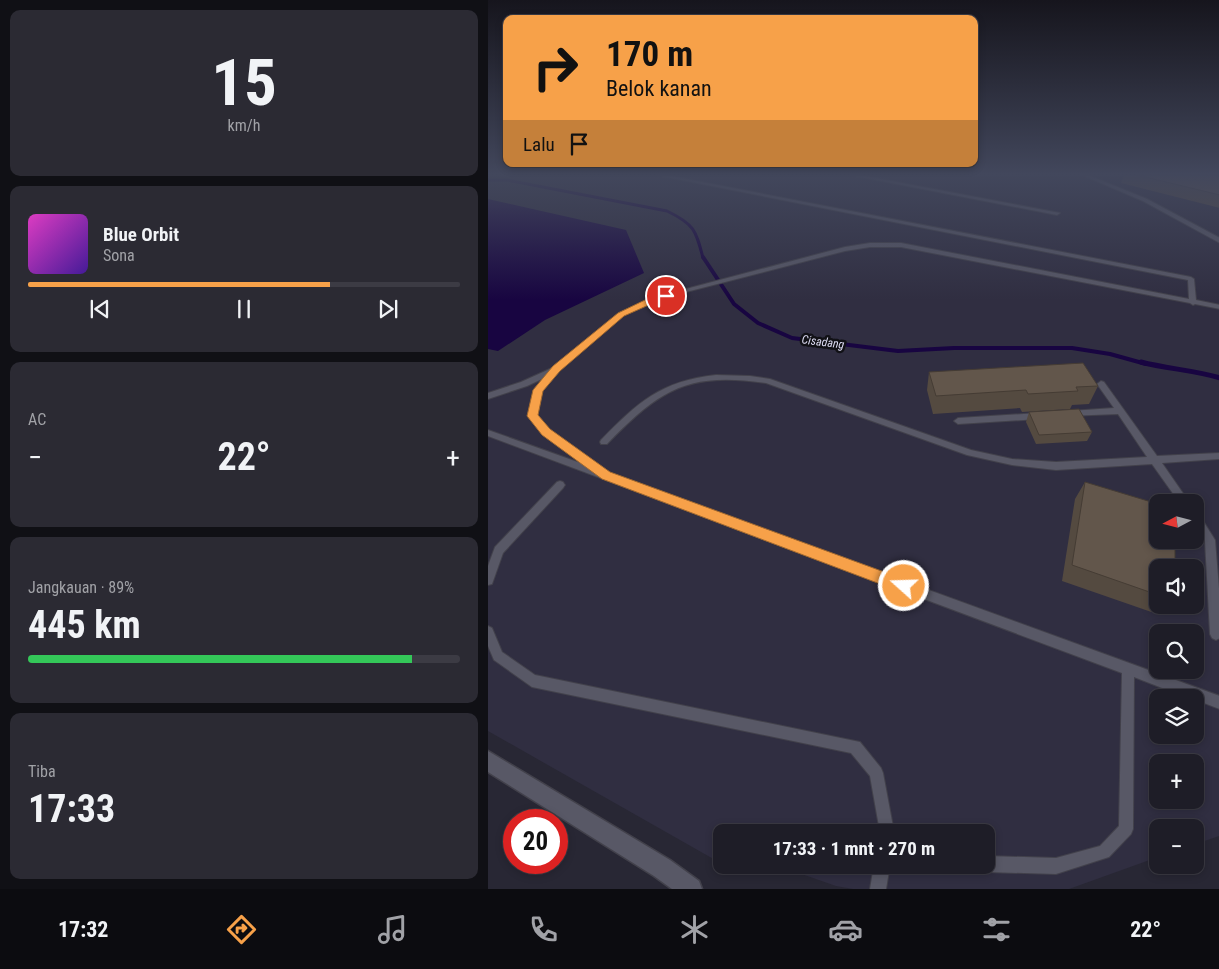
<!DOCTYPE html>
<html lang="id">
<head>
<meta charset="utf-8">
<style>
  :root { --surface:#1e1d27; --page:#2b2a33; --text:#f1f3f6; --muted:#a1a2a7; --line:#3c3b44; --accent:#f7a149 }
  body { margin:0; font-family:"Roboto Condensed",sans-serif; background:var(--page); color:var(--text); height:100vh; display:flex; flex-direction:column; font-size:19px; white-space:nowrap }
  * { box-sizing:border-box; margin:0 }
  p { font-size:16px; color:var(--muted) }
  .icon { flex:none; width:28px; height:28px; fill:none; stroke:currentColor; stroke-width:2; stroke-linecap:round; stroke-linejoin:round }
  .map { position:relative; flex:1; overflow:hidden }
  .details { display:flex; flex-direction:column; gap:10px; padding:10px; background:#101015; width:488px }
  .details>* { flex:none }
  .hud { position:absolute; left:15px; top:15px; width:475px; height:152px; border-radius:10px; box-shadow:0 2px 8px #0003,0 0 0 1px var(--line); background:#f7a149; color:#111; overflow:hidden }
  .needle { width:32px; rotate:263deg }
  .controls { position:absolute; left:661px; top:494px; display:grid; gap:10px }
  .controls a { display:grid; place-items:center; width:55px; height:55px; border-radius:10px; background:var(--surface); box-shadow:0 2px 8px #0003,0 0 0 1px var(--line); font-size:25px }
  .speed { position:absolute; left:15px; top:809px; display:flex; gap:10px; font-size:25px; font-weight:700; text-align:center }
  .speed>* { display:grid; place-content:center; width:65px; height:65px; border-radius:50%; background:var(--surface); box-shadow:0 2px 8px #0003,0 0 0 1px var(--line); line-height:1 }
  .speed .limit { border:8px solid #d22; background:#fff; color:#111 }
  .pin { position:absolute; display:grid; place-items:center; width:42px; height:42px; color:#fff; margin:-21px; border:2px solid #fff; border-radius:50%; box-shadow:0 1px 5px #0007 }
  .me { position:absolute; width:55px; margin:-28px; rotate:290deg; stroke-linejoin:round; filter:drop-shadow(0 0 4px #0008) }
  .turn { display:flex; align-items:center; gap:18px; height:105px; padding:0 20px; font-size:22px }
  .turn .icon { width:65px; height:65px; stroke-width:2.5 }
  .turn b { display:block; font-size:35px; line-height:42px }
  .then { display:flex; align-items:center; height:48px; padding:0 20px; background:#0003; gap:10px; font-size:19px }
  .big { font-size:38px; font-weight:700; line-height:1.1 }
  .details .widget { flex:1; display:flex; flex-direction:column; justify-content:center; gap:8px; min-width:0; padding:0 18px; border-radius:10px; background:var(--page) }
  .details .dial { align-items:center; gap:0 }
  .dial b { font-size:65px; line-height:1 }
  .song { display:flex; align-items:center; gap:15px }
  .cover { width:60px; height:60px; border-radius:8px; background:linear-gradient(135deg,hsl(310 70% 55%),hsl(260 70% 35%)) }
  .played { height:5px; border-radius:2px; background:linear-gradient(90deg,var(--accent) 70%,var(--line) 70%) }
  .keys { display:flex; justify-content:space-around; direction:ltr }
  .heat { display:flex; justify-content:space-between; align-items:center; font-size:28px; direction:ltr }
  .charge { height:8px; border-radius:4px; background:linear-gradient(90deg,#34c759 89%,var(--line) 0) }
  .trip { position:absolute; left:225px; top:824px; width:282px; height:50px; border-radius:10px; background:var(--surface); box-shadow:0 2px 8px #0003,0 0 0 1px var(--line); font-weight:700; line-height:50px; text-align:center }
  .tab-bar { display:flex; height:80px; justify-content:space-around; align-items:center; background:#0c0c10; color:var(--muted) }
  .tab-bar .icon { width:35px; height:35px }
  .tab-bar .active { color:var(--accent) }
  .tab-bar b { font-size:22px; color:var(--text) }
  main { display:flex; flex:1; min-height:0 }
  .map>svg:first-child { display:block }
</style>
</head>
<body>
<main>
<section class="details">
<div class="widget dial"><b>15</b><p>km/h</p></div>
<div class="widget">
<div class="song"><i class="cover"></i><div><b>Blue Orbit</b><p>Sona</p></div></div>
<div class="played"></div>
<div class="keys"><svg class="icon" aria-label="previous" viewBox="0 0 24 24"><path d="M18 5L8 12l10 7zM5 5v14"/></svg><svg class="icon" aria-label="pause" viewBox="0 0 24 24"><path d="M8 5v14M16 5v14"/></svg><svg class="icon" aria-label="next" viewBox="0 0 24 24"><path d="M6 5l10 7-10 7zM19 5v14"/></svg></div>
</div>
<div class="widget"><p>AC</p>
<div class="heat"><a>−</a><b class="big">22°</b><a>+</a></div>
</div>
<div class="widget"><p>Jangkauan · 89%</p><b class="big">445 km</b><div class="charge"></div></div>
<div class="widget"><p>Tiba</p><b class="big">17:33</b></div>
</section>
<div class="map">
<svg width="732" height="889" viewBox="0 0 732 889">
  <rect width="100%" height="100%" fill="#282734"/>
  <path fill="#302e41" fill-rule="evenodd" d="M0 175H731V836L708 844V828H670V857L581 889H365L348 886 288 865H499V832H234V861H229L0 731ZM670 502H708V540H670ZM670 568H708V605H670ZM670 632H708V670H670ZM670 698H708V735H670ZM670 762H708V800H670Z"/>
  <polygon fill="#180541" points="0,199 138,230 156,273 57,320 10,351 0,349"/>
  <g fill="none" stroke-linecap="round" stroke-linejoin="round">
    <path stroke="#180541" stroke-width="3" d="M0 180H19L179 211C206 224 208 230 215 258"/>
    <polyline stroke="#180541" stroke-width="4" points="215,257 246,304 270,323 304,338 410,351 466,348 584,348 622,354 658,364"/>
    <path stroke="#180541" stroke-width="5" d="M653 362C679 369 706 370 732 378"/>
    <g stroke="#42414b" stroke-width="2">
      <g id="service">
        <polygon points="168,175 178,175 703,277 706,279 708,300 732,305 732,309 707,304 705,305 702,303 413,247 382,247 357,251 198,292 162,303 135,315 71,370 54,391 49,416 61,430 122,474 732,696 732,709 708,700 708,698 700,698 646,677 645,829 643,834 621,857 568,874 499,872 494,869 492,865 499,865 499,856 568,858 612,846 631,826 634,673 0,436 0,430 98,465 55,434 41,416 46,390 56,378 39,386 0,399 0,393 33,382 64,368 131,313 158,301 194,290 357,247 382,243 413,243 701,299 700,280"/>
        <polygon points="362,175 372,175 572,213 569,215"/>
        <polygon points="594,175 600,175 659,199 732,238 732,243 655,201"/>
        <path d="M228 375 262 376 282 379 483 450 524 459 568 462 659 457 630 414 579 416 578 414 582 411 626 408 609 384 613 381 616 382 669 456 732 453V459L674 463 701 502H691L664 464 568 470 524 465 479 455 278 383C199 372 173 389 119 444H113L112 442 113 440C150 402 173 381 228 375Z"/>
        <polygon points="551,413 555,416 551,419 470,424 466,421 470,418"/>
        <polygon points="72,481 75,482 77,485 75,488 15,553 4,584 0,585 0,566 7,547 69,482"/>
        <polygon points="708,515 712,516 727,540 732,601 732,638 728,640 724,638 722,634 717,541 708,527"/>
        <polygon points="0,626 4,628 14,652 47,675 372,742 393,768 395,773 406,832 392,832 382,776 363,753 44,687 6,660 0,646"/>
        <polygon points="386,865 402,865 398,889 382,889"/>
      </g>
    </g>
    <g stroke="#42414b" stroke-width="3">
      <polygon id="minor" points="0,751 182,860 211,881 214,889 184,889 166,876 0,772"/>
    </g>
    <use href="#service" fill="#585866" fill-rule="evenodd"/>
    <use href="#minor" fill="#585866" fill-rule="evenodd"/>
  </g>
  <g fill="#544a40">
    <polygon points="636,175 732,175 732,208 633,183"/>
    <polygon points="441,372 610,386 601,404 584,405 582,409 534,412 532,408 445,414 439,390"/>
    <polygon points="541,412 604,432 599,441 548,444 538,422"/>
    <polygon points="597,482 670,568 670,605 683,605 672,615 574,581 587,499"/>
  </g>
  <g fill="#62564b" stroke="#453c34">
    <polygon points="649,175 732,175 732,195"/>
    <polygon points="595,363 610,386 588,387 590,391 540,394 538,390 448,396 441,372"/>
    <polygon points="591,409 604,432 551,435 541,412"/>
    <polygon points="597,482 670,504 670,540 687,540 687,568 670,568 670,595 584,565"/>
  </g>
  <linearGradient id="sky" x2="0" y2="1"><stop stop-color="#16151d"/><stop offset="0.58" stop-color="#42475c"/><stop offset="1" stop-color="#42475c" stop-opacity="0"/></linearGradient>
  <rect width="732" height="300" fill="url(#sky)"/>
  <polygon fill="#f7a149" stroke="#a1692f" points="178,294 182,296 181,298 163,304 136,316 72,371 55,391 50,415 62,429 122,472 421,581 423,586 421,591 416,593 114,479 54,435 39,416 45,390 65,366 130,313 157,300"/>
  <g text-anchor="middle" dominant-baseline="central" stroke-width="5" stroke-linejoin="round" paint-order="stroke">
    <g font-size="12" font-style="italic" fill="#deddf4" stroke="#111116">
      <text transform="translate(335 342) rotate(7)">Cisadang</text>
    </g>
  </g>
</svg>
<div class="controls">
<a><svg class="needle" viewBox="-14 -14 28 28"><path d="M0-13l5 13h-10z" fill="#e53935"/><path d="M0 13l5-13h-10z" fill="#a1a2a7"/></svg></a>
<a><svg class="icon" aria-label="sound" viewBox="0 0 24 24"><path d="M4 9h4l5-4v14l-5-4H4zM17 9q2 3 0 6"/></svg></a>
<a><svg class="icon" aria-label="search" viewBox="0 0 24 24"><circle cx="10" cy="10" r="6"/><path d="M15 15l6 6"/></svg></a>
<a><svg class="icon" aria-label="layers" viewBox="0 0 24 24"><path d="M12 4l9 5-9 5-9-5zM3 14l9 5 9-5"/></svg></a>
<a>+</a>
<a>−</a>
</div>
<div class="speed"><div class="limit">20</div></div>
<div class="pin" style="left:178px;top:296px;background:#d93025"><svg class="icon" aria-label="arrive" viewBox="0 0 24 24"><path d="M6 21V4h12l-3 4 3 4H6"/></svg></div>
<svg class="me" style="left:416px;top:586px" viewBox="-20 -20 40 40"><circle r="17" fill="#f7a149" stroke="#fff" stroke-width="3"/><path d="M0-11L8 9 0 5-8 9z" fill="#fff"/></svg>
<div class="trip">17:33 · 1 mnt · 270 m</div>
<div class="hud">
<div class="turn"><svg class="icon" aria-label="right" viewBox="0 0 24 24"><path d="M7 20v-9h11M14 6l5 5-5 5"/></svg><div><b>170 m</b>Belok kanan</div></div>
<div class="then">Lalu<svg class="icon" aria-label="arrive" viewBox="0 0 24 24"><path d="M6 21V4h12l-3 4 3 4H6"/></svg></div>
</div>
</div>
</main>
<nav class="tab-bar">
<b>17:32</b>
<svg class="icon active" aria-label="directions" viewBox="0 0 24 24"><path d="M12 3l9 9-9 9-9-9zM9 14v-3h6M13 9l2 2-2 2"/></svg>
<svg class="icon" aria-label="music" viewBox="0 0 24 24"><path d="M9 18V5l10-2v13"/><circle cx="6" cy="18" r="3"/><circle cx="16" cy="16" r="3"/></svg>
<svg class="icon" aria-label="phone" viewBox="0 0 24 24"><path d="M5 4h4l2 5-3 2q2 4 5 5l2-3 5 2v4C11 20 4 13 5 4z"/></svg>
<svg class="icon" aria-label="climate" viewBox="0 0 24 24"><path d="M12 3v18M4 7l16 10M4 17L20 7"/></svg>
<svg class="icon" aria-label="car" viewBox="0 0 24 24"><path d="M5 17H2v-5l4-1 3-4h7l3 4 3 1v5h-3M9 17h6M6 11h13"/><circle cx="7" cy="17" r="2"/><circle cx="17" cy="17" r="2"/></svg>
<svg class="icon" aria-label="filters" viewBox="0 0 24 24"><path d="M4 7h16M4 17h16"/><circle cx="9" cy="7" r="2"/><circle cx="15" cy="17" r="2"/></svg>
<b>22°</b>
</nav>
</body>
</html>
